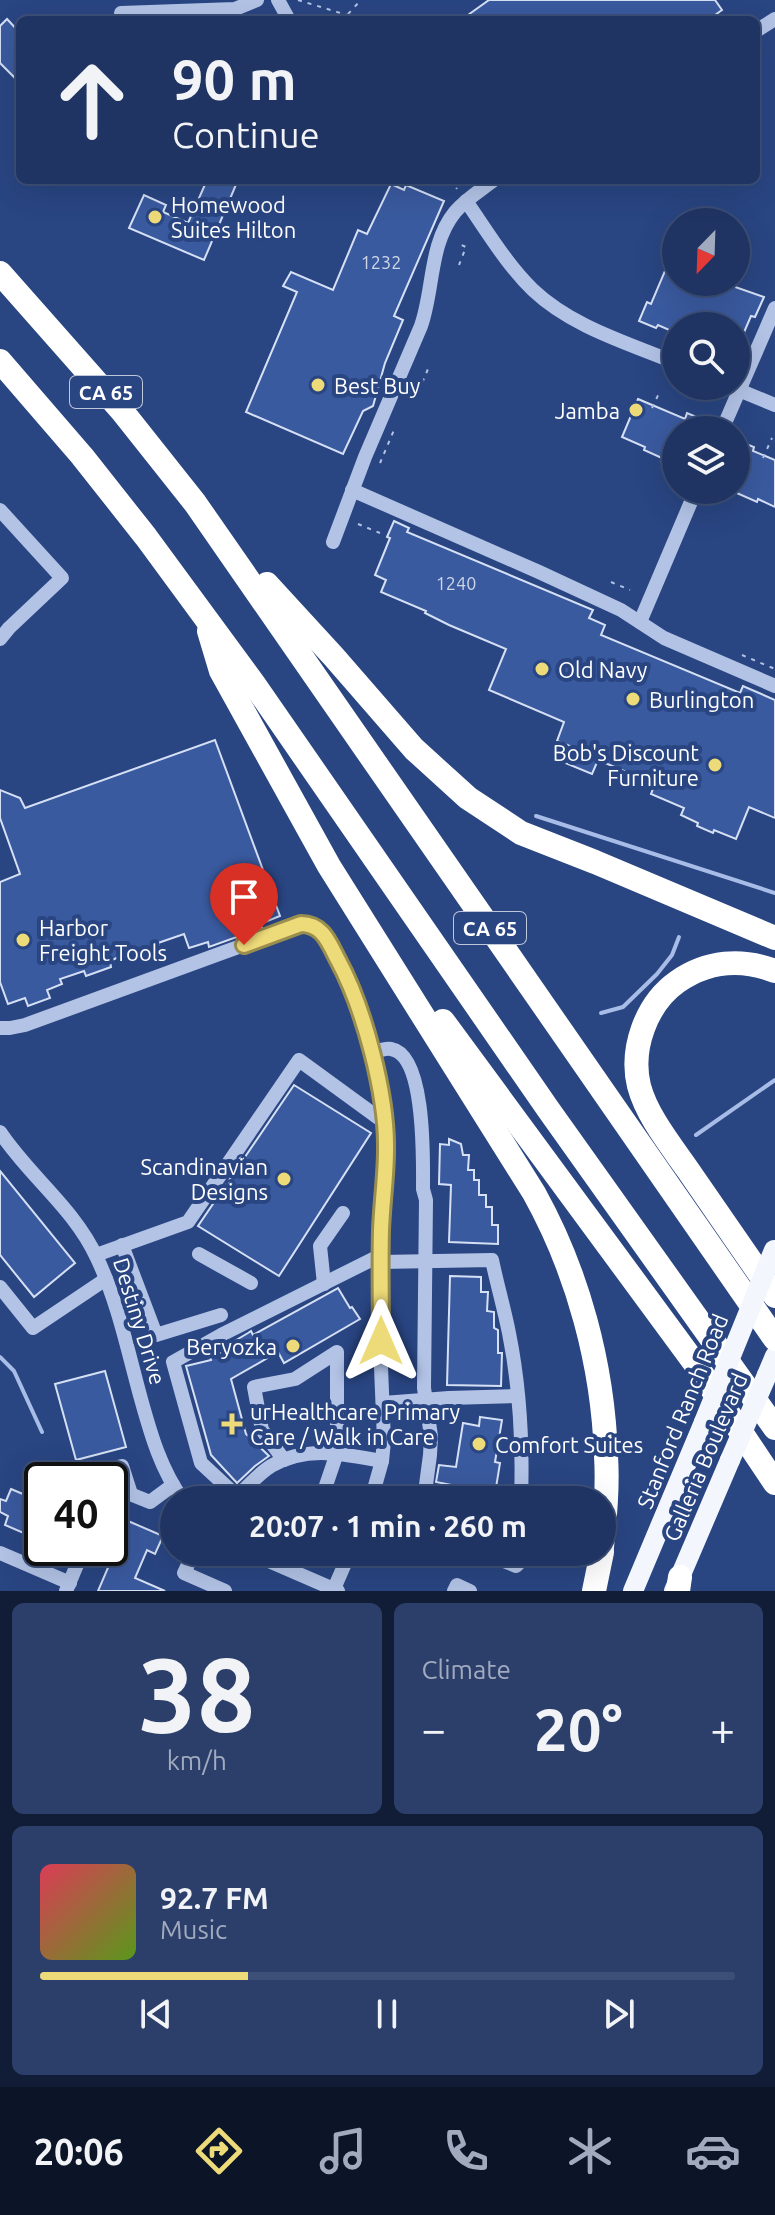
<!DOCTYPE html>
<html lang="en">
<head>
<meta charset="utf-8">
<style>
  :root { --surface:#1f3462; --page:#2c3f6b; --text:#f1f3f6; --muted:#a1aabe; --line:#3c4f77; --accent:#edda79 }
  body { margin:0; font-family:Ubuntu,sans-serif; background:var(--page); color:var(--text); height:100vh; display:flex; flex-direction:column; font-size:30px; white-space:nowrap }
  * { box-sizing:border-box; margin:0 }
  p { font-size:26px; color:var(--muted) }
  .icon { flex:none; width:44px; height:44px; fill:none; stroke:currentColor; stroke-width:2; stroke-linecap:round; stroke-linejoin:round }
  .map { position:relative; height:1591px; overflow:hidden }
  .sheet { display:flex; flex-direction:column; gap:12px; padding:12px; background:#111d36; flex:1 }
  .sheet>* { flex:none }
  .top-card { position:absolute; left:16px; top:16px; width:744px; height:168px; border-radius:12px; box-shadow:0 8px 32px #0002,0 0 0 2px var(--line); background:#1f3462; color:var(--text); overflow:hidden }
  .needle { width:52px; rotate:203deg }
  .fabs { position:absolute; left:662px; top:208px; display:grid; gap:16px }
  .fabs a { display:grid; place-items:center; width:88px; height:88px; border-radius:50%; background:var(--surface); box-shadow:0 8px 32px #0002,0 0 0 2px var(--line); font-size:40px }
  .speed { position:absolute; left:24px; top:1462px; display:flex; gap:16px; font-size:40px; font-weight:700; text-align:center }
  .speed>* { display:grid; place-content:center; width:104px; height:104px; border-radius:50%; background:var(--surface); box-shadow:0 8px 32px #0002,0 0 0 2px var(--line); line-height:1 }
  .speed .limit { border:4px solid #111; border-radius:12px; background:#fff; color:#111 }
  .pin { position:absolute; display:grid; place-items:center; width:68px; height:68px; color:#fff; margin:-82px -34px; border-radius:50% 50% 50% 0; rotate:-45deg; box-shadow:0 0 8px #0007 }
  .pin .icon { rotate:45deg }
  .me { position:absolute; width:88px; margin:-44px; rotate:0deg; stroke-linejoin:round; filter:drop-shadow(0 0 6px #0008) }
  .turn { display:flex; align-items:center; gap:28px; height:168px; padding:0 24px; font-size:36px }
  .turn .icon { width:104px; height:104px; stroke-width:2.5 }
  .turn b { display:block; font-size:56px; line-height:68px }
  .big { font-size:60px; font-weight:700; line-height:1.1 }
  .sheet .widget { flex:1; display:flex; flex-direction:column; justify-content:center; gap:12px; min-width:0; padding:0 28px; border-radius:12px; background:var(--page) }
  .sheet .dial { align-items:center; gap:0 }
  .dial b { font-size:104px; line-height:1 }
  .song { display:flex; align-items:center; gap:24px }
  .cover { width:96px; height:96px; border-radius:12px; background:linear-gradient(135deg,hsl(350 70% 55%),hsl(90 70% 35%)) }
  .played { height:8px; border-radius:4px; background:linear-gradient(90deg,var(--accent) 30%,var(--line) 30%) }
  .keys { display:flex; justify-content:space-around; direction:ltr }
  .heat { display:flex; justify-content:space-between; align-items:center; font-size:44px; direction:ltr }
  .sheet .tiles { flex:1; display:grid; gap:12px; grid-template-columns:1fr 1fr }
  .widget:last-child { grid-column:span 2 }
  .trip { position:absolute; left:160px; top:1486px; width:456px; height:80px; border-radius:40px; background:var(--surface); box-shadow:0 8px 32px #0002,0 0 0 2px var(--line); font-weight:700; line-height:80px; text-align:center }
  .tabs { display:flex; height:128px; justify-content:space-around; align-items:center; background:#0c1527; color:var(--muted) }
  .tabs .icon { width:56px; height:56px }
  .tabs .on { color:var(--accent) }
  .tabs b { font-size:36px; color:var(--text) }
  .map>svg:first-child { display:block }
</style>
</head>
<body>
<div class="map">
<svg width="775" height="1591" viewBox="0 0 775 1591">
  <rect width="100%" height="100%" fill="#294582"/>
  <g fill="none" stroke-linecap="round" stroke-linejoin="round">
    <g stroke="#a7bce6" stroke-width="4">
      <polyline points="536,816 775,893"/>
      <polyline points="601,1013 623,1007 657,974 672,955 679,937"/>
      <polyline points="696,1135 775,1080"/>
      <polyline points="0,1357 14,1371 42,1432"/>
    </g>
  </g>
  <g fill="#3a5a9f" stroke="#d5e0f5" stroke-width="2">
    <polygon points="489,0 715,0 722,10 708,20 461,20"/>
    <polygon points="7,19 20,33 20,83 0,63 0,26"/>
    <polygon points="207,180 238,180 204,260 129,228 144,195 166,205 163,212 188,223"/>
    <polygon points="391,184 404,190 406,185 444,201 394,316 403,320 385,363 373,406 363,411 343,454 246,412 297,292 283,286 291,272 333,290 358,230 367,234"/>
    <polygon points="676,245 676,282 721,282 764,297 755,317 751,316 736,351 736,326 676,326 676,333 658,325 656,328 639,321 647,302 651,304"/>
    <polygon points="638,399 685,419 687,413 714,424 712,430 676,430 676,467 661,461 662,458 644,450 645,447 622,437"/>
    <polygon points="736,440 754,447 753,451 775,460 775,507 758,499 757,502 730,490 736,490"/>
    <polygon points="394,521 409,528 407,532 593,610 589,618 605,625 601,635 740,693 743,686 775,700 775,818 749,807 736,839 714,830 713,833 697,826 698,823 681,815 684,808 651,794 655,784 598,760 592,774 563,762 570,746 557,741 564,722 489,690 506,649 449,625 425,613 426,611 381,592 386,580 375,575 390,538 387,537"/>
    <polygon points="215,740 280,916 260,924 262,928 209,947 208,942 189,948 184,934 158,943 159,950 129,960 127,953 110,961 111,967 86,976 84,971 60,979 62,984 47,990 50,998 28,1006 25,998 8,1004 0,982 0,882 20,874 0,818 0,790 20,798 25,808"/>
    <polygon points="294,1085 371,1133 279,1276 198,1226"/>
    <polygon points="449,1139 461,1144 463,1155 469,1155 468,1170 474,1170 474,1180 479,1180 479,1195 486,1195 486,1207 492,1207 492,1225 498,1225 498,1244 449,1242 451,1185 439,1184 440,1144 449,1145"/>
    <polygon points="0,1171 75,1263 34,1297 0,1255"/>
    <polygon points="450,1276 481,1277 481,1292 488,1292 487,1311 494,1312 494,1328 498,1330 498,1353 502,1353 501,1386 447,1385"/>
    <polygon points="338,1288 350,1308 352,1307 360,1319 284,1363 278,1352 231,1379 246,1434 269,1456 255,1466 237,1483 211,1455 186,1366 211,1360 210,1356 231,1350 228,1345 248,1333 251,1331 253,1335"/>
    <polygon points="105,1371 126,1447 76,1460 55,1384"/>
    <polygon points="480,1417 502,1420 495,1462 500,1463 494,1500 455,1500 457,1486 436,1482 439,1465 456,1467 463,1423 479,1426"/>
    <polygon points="11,1489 42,1502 42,1541 5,1525 8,1516 0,1512 0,1499 6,1501"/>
    <polygon points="128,1521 163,1536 155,1554 147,1550 135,1578 165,1591 98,1591"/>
  </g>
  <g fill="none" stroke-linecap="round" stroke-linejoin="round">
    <g stroke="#b2c3e6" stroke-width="2" stroke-dasharray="4 6" stroke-linecap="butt">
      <polyline points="298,0 347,15 349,20"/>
      <polyline points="348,14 361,0"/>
      <polyline points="450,180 457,189"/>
      <polyline points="519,180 521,183 525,180"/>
      <polyline points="459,265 466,247 459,244"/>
      <polyline points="410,390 418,393 428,369"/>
      <polyline points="652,408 660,391"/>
      <polyline points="763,458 772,438"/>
      <polyline points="380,463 394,430"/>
      <polyline points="358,524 380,533"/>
      <polyline points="611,582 630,590"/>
      <polyline points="742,655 775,669"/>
    </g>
    <g stroke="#b2c3e6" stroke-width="14">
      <polyline points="278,0 289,20"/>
      <polyline points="121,13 235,9 257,0"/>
      <polyline points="756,31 775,19"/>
      <path d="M466 201C487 231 507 265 533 290 572 327 628 343 676 363"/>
      <polyline points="729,386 775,405"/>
      <polyline points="722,430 775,308"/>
      <polyline points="352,490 539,572 621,610 664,638 775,686"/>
      <polyline points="0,510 62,578 9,628 0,639"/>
      <path d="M333 542 365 457 421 326C434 289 429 244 455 212 466 199 481 190 494 180"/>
      <polyline points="640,622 696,490"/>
      <polyline points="0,1028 10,1028 25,1025 301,924 310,924 317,927 323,933 344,970 358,1007 373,1053 384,1122 387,1148 381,1230 381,1367 384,1441 382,1461 371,1500"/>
      <path d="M373 1053C378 1051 385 1048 391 1049 426 1055 423 1161 423 1189L426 1200 424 1388 431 1436 430 1455 424 1500"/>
      <path d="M0 1132C30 1177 74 1208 97 1258 118 1302 128 1352 141 1399 151 1435 161 1470 183 1500"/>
      <polyline points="122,1245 156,1335 221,1315"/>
      <polyline points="199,1254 251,1283"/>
      <polyline points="96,1255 188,1222 299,1060 384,1122"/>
      <path d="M381 1262 492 1260C497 1284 504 1308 509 1333 520 1388 523 1444 521 1500"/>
      <polyline points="324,1284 320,1246 343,1213"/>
      <polyline points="0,1287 33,1328 106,1279"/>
      <polyline points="383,1403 449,1398 517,1396"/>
      <polyline points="284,1460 262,1430 254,1387 295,1379 337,1352 337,1453 321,1500"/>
      <polyline points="98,1480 95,1473 122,1466 131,1494"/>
      <polyline points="110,1486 150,1502 173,1485"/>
      <path d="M234 1500C245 1489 258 1474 271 1466 307 1445 343 1454 382 1461"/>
      <polyline points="241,1500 201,1463 173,1362 221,1335 381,1255"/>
      <polyline points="194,1552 184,1573 225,1591"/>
      <polyline points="248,1552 338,1591"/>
      <polyline points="451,1552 494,1557 516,1566 519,1563 519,1552"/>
      <polyline points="0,1553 70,1583"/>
      <polyline points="66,1591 84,1548"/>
      <polyline points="333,1591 350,1552"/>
      <polyline points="454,1591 457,1585 470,1591"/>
    </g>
    <g stroke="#f3f6fd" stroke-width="20">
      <polyline points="767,1375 775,1356"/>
      <polyline points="633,1591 704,1422"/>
      <polyline points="674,1591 730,1460"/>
    </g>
    <g stroke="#fff" stroke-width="24">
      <polyline points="0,273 122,411 195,503 775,1339"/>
      <polyline points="0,361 82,456 146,537 254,684 548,1109 775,1428"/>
      <polyline points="267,584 334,657 414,749 468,798 521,833 595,862 775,938"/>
      <path d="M209 631 221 671 329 866 534 1193C578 1272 603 1365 606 1456 608 1486 605 1517 602 1547"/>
      <path d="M775 971C741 958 707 961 677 982 646 1004 630 1049 639 1086 647 1116 670 1144 688 1170 717 1212 746 1254 775 1296"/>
      <polyline points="443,1021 696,1365 775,1483"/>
      <polyline points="594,1591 602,1552"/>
      <polyline points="678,1591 680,1577"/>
    </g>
    <g stroke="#f3f6fd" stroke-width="20">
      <polyline points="704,1422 774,1250"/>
      <polyline points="730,1460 767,1375"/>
    </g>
  </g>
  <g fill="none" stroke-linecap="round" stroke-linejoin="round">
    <g stroke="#9a8e4f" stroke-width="20">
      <path id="route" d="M244 945 301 924C323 924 329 943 338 960 364 1008 387 1095 386 1150 386 1176 382 1203 381 1230 380 1266 381 1304 381 1341"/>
    </g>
    <use href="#route" stroke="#edda79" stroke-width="14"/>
  </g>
  <g fill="#edda79" stroke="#294582" stroke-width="3">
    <circle cx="155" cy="217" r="8"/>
    <circle cx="318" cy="385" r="8"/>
    <circle cx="636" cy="410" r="8"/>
    <circle cx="542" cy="669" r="8"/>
    <circle cx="633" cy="699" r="8"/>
    <circle cx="715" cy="765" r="8"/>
    <circle cx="23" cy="940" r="8"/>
    <circle cx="284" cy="1179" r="8"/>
    <circle cx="293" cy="1346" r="8"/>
    <path d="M228 1412h8v8h8v8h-8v8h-8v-8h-8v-8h8z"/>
    <circle cx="479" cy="1444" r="8"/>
  </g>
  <g text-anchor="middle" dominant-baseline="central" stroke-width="8" stroke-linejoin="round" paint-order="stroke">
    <g font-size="18" fill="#ced6e7">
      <text x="381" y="262">1232</text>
      <text x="456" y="583">1240</text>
    </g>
    <g fill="#294582" stroke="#bfc7da" stroke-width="2">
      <rect x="70" y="376" width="72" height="32" rx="6"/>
      <rect x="454" y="912" width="72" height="32" rx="6"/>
    </g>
    <g font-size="20" font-weight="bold" fill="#fff">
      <text x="106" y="392">CA 65</text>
      <text x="490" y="928">CA 65</text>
    </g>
    <g font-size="22" fill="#fff" stroke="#294582" text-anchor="start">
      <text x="171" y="204">Homewood<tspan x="171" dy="25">Suites Hilton</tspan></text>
      <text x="334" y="385">Best Buy</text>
      <text x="620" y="410" text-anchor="end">Jamba</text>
      <text x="558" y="669">Old Navy</text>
      <text x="649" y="699">Burlington</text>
      <text x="699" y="752" text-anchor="end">Bob's Discount<tspan x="699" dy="25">Furniture</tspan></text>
      <text x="39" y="927">Harbor<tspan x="39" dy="25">Freight Tools</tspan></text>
      <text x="268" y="1166" text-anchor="end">Scandinavian<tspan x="268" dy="25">Designs</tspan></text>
      <text x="277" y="1346" text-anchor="end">Beryozka</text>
      <text x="250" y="1411">urHealthcare Primary<tspan x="250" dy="25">Care / Walk in Care</tspan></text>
      <text x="495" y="1444">Comfort Suites</text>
    </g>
    <g font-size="22" fill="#fff" stroke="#294582">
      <text transform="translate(140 1321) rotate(73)">Destiny Drive</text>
      <text transform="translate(682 1411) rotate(-68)">Stanford Ranch Road</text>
      <text transform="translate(705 1457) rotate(-67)">Galleria Boulevard</text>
    </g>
  </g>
</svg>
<div class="fabs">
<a><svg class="needle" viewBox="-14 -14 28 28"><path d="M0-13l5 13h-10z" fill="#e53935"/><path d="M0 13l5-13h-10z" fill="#a1aabe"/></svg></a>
<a><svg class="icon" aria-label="search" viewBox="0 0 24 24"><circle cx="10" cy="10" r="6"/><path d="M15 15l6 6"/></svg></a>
<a><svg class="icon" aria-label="layers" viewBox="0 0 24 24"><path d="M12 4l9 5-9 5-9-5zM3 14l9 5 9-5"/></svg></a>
</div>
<div class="speed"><div class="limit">40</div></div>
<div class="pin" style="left:244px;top:945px;background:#d93025"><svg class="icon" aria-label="arrive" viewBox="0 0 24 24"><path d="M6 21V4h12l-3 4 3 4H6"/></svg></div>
<svg class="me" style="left:381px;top:1341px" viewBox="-20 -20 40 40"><path d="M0-17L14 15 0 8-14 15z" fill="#edda79" stroke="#fff" stroke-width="4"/></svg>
<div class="trip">20:07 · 1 min · 260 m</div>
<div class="top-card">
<div class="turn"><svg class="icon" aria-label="ahead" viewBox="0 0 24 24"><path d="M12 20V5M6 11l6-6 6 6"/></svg><div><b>90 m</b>Continue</div></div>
</div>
</div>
<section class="sheet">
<div class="tiles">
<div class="widget dial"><b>38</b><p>km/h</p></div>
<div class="widget"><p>Climate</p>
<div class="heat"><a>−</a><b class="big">20°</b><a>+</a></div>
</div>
<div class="widget">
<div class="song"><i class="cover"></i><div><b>92.7 FM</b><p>Music</p></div></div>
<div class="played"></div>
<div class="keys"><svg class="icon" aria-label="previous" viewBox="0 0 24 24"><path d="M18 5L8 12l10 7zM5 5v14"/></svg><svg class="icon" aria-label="pause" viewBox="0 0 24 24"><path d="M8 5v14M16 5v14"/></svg><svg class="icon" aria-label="next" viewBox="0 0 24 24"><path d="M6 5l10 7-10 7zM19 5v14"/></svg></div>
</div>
</div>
</section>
<nav class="tabs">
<b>20:06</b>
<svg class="icon on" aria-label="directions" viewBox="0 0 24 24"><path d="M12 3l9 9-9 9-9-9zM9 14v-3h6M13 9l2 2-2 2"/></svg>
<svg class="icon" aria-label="music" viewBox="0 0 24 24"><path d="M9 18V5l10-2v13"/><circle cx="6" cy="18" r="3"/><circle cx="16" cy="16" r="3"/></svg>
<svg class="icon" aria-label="phone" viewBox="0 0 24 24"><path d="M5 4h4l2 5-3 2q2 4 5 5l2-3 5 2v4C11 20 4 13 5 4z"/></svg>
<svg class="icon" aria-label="climate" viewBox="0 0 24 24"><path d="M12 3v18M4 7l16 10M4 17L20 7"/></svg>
<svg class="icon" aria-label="car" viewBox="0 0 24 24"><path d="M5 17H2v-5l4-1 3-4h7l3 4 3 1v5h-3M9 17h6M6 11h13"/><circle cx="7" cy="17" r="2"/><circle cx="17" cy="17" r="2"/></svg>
</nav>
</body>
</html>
